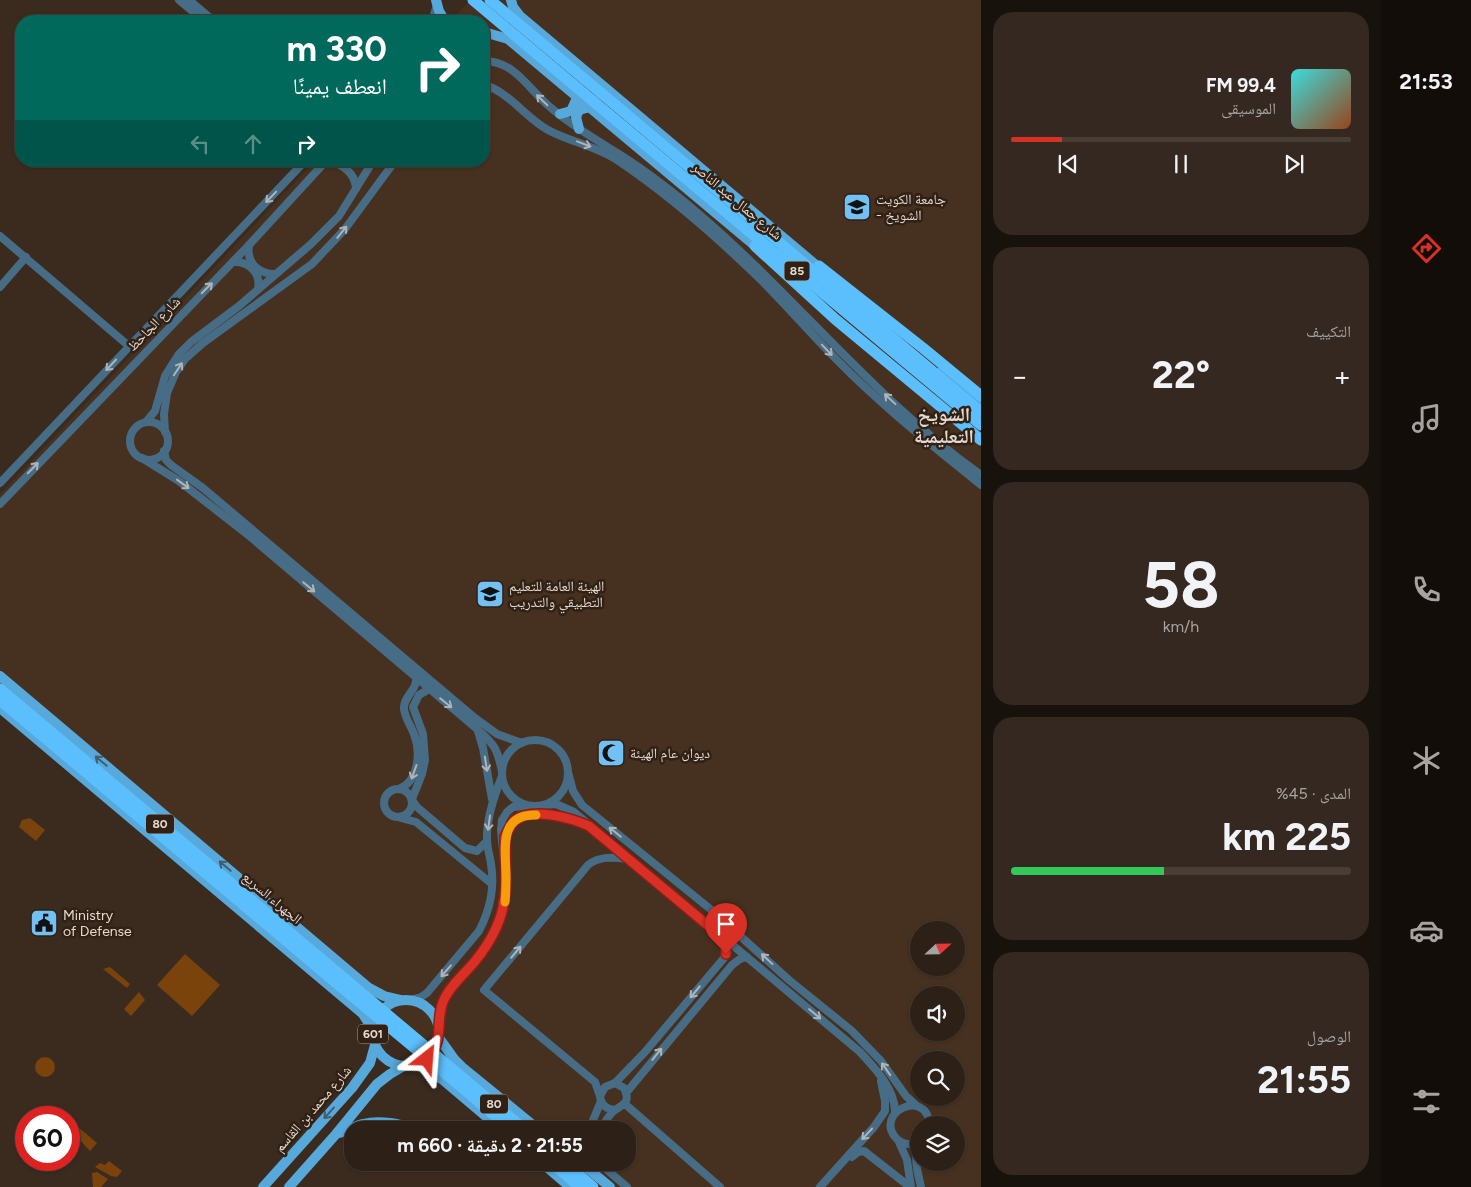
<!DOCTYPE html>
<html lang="ar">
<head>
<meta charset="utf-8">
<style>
  :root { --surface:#2c2017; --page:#342820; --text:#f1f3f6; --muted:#a6a3a1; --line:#483e36; --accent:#d93025 }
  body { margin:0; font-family:Figtree,"Noto Naskh Arabic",sans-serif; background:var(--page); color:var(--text); direction:rtl; height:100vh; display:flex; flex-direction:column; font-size:19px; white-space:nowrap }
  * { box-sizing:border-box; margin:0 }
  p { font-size:16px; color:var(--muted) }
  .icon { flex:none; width:28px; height:28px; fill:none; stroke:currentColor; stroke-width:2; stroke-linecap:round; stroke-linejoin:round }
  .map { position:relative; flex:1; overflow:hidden; direction:ltr }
  .drawer { display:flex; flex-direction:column; gap:12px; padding:12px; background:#18120d; width:400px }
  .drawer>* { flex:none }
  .banner { position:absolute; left:15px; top:15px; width:475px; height:152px; border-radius:20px; box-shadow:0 1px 4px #0004,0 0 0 1px var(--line); direction:rtl; background:#00695c; color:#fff; overflow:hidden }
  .needle { width:32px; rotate:68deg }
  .buttons { position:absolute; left:910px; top:921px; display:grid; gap:10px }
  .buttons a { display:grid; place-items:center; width:55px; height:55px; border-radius:50%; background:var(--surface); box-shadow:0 1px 4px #0004,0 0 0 1px var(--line); font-size:25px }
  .speed { position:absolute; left:15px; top:1106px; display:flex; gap:10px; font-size:25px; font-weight:700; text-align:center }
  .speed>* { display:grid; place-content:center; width:65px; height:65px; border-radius:50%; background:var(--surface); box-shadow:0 1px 4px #0004,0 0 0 1px var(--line); line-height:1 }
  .speed .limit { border:8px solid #d22; background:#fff; color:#111 }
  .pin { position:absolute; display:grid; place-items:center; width:42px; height:42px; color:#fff; margin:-51px -21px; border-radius:50% 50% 50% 0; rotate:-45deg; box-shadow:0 0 5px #0007 }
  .pin .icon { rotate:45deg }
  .me { position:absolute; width:55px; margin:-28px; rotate:28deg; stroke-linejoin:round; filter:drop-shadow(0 0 4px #0008) }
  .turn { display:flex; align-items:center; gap:18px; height:105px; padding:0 20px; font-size:22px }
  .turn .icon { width:65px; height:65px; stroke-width:2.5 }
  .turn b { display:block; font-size:35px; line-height:42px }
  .lanes { display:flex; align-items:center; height:48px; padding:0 20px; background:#0003; justify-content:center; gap:25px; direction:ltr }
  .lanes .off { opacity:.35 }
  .big { font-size:38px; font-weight:700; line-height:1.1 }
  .drawer .tile { flex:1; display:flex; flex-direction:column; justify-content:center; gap:8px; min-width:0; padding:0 18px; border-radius:20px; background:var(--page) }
  .drawer .dial { align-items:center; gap:0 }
  .dial b { font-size:65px; line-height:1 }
  .song { display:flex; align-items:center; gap:15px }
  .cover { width:60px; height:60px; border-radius:8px; background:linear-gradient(135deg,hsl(180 70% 55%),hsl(20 70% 35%)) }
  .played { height:5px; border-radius:2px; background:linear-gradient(90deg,var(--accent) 15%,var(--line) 15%) }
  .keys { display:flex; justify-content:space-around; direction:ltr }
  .heat { display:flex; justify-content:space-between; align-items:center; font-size:28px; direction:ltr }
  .charge { height:8px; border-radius:4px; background:linear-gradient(90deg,#34c759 45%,var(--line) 0) }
  .trip { position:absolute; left:344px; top:1121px; width:292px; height:50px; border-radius:20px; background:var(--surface); box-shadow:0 1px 4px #0004,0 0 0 1px var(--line); font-weight:700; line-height:50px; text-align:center; direction:rtl }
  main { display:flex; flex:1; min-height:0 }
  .tab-bar { display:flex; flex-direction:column; width:90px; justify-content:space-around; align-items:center; background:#120d09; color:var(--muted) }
  .tab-bar .icon { width:35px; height:35px }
  .tab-bar .active { color:var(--accent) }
  .tab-bar b { font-size:22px; color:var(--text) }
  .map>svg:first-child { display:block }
</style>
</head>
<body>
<main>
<nav class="tab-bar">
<b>21:53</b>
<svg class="icon active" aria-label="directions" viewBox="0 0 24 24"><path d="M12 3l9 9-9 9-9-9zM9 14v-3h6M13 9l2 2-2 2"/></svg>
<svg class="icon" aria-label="music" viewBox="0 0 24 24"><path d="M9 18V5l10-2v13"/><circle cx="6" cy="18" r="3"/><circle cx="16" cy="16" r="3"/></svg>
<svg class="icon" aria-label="phone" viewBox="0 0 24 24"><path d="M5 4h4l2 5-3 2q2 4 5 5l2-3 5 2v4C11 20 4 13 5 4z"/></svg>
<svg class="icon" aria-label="climate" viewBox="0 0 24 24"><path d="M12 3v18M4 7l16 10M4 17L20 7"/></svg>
<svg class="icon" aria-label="car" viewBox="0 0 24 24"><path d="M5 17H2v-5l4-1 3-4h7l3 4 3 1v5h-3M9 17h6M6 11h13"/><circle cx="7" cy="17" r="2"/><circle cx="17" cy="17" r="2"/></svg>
<svg class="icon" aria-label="filters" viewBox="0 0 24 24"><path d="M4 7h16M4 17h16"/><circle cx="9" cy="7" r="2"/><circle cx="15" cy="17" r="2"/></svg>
</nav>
<section class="drawer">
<div class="tile">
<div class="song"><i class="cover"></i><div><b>99.4 FM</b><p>الموسيقى</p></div></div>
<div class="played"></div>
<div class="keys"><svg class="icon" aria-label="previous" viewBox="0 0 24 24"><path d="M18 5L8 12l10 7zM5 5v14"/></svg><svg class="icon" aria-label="pause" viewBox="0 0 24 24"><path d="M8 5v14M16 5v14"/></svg><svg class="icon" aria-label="next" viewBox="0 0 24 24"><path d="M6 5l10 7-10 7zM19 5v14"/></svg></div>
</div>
<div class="tile"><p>التكييف</p>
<div class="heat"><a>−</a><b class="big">22°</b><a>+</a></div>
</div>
<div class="tile dial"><b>58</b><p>km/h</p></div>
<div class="tile"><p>المدى · 45%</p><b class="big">225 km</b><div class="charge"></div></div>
<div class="tile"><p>الوصول</p><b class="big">21:55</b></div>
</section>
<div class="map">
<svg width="981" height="1187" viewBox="0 0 981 1187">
  <rect width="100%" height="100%" fill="#3b2b1f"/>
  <path fill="#463120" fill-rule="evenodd" d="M471 0H981V1187H582L554 1163 628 1162V1130H515L0 694V494L315 161H484V21H450ZM919 930H956V968H919ZM919 995H956V1032H919ZM919 1060H956V1098H919ZM919 1125H956V1162H919Z"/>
  <g fill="#7a430c">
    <polygon points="30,818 45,830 36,841 19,827 22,820"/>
    <polygon points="185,954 220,985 192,1016 157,985"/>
    <polygon points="110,967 130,984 127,988 103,969"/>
    <polygon points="139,992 145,1000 131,1016 124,1009"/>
    <circle cx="45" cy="1067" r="10"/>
    <polygon points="72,1122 97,1143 90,1151 79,1139 69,1134 69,1124"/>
    <polygon points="109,1161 122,1171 117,1177 111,1176 95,1167 100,1163 105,1165"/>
    <polygon points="97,1172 108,1179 101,1187 93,1187 92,1173"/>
  </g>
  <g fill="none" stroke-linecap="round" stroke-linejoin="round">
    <g stroke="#476c85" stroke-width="8">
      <polyline points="179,0 204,21"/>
      <polyline points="189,0 214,21"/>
      <polyline points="432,21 437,5"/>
      <path d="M484 61C515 61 528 89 550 107 568 123 589 135 609 148 641 167 672 191 700 215 797 298 876 401 981 475"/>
      <path d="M484 85C508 91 525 117 548 130 570 142 596 146 617 160 669 195 718 238 762 281 788 307 812 335 838 361 882 406 932 445 981 485"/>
      <path d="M327 161C342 163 355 173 356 188"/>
      <polyline points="0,236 130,347"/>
      <path d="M249 245C246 262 258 274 275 274"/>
      <path d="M233 262C249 261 261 273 258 289"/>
      <polyline points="0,287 26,257"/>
      <polyline points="146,422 155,411 165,376 179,354 191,342 239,306 311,244 339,216 373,161"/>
      <circle cx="149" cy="441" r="19"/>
      <polyline points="165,432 164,414 167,393 176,372 185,359 203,343 312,264 345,229 395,161"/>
      <polyline points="164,451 166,460 171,465 203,488 475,718 497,734 522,743"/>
      <path d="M142 458 179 481 247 534 477 729C495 745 497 748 502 771"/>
      <polyline points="0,483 305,161"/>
      <polyline points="0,504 249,245 326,161"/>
      <polyline points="478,731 483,748 492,799"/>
      <circle cx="535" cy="773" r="33"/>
      <polyline points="568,772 573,791 582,805 709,908 789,980 852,1031 881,1061 906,1096 917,1106"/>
      <circle cx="398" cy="803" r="14"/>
      <path d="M399 789C419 781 421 752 414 734 411 726 405 718 404 709 403 696 418 690 416 677"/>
      <polyline points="412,799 422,774 425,760 423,734 413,707 419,695 429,689"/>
      <polyline points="412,800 417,807 465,848 477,851 487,841"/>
      <path d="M544 805 556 804 574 812 860 1052C875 1068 895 1089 895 1112"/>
      <polyline points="401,818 416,822 492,884"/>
      <path d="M505 844C505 804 559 813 582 823"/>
      <path d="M410 1000 421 997 427 993 479 931C490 910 495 888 491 864 490 856 487 848 487 840 486 819 494 796 502 776"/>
      <polyline points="438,1026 441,1009 446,996 492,938 504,908 506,880 501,830 502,820 507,812 513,807 528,806"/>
      <polyline points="615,1083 645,1052 724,958 726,947 723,938"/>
      <polyline points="626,1093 732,965 740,959 747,957"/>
      <path d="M600 1096 595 1082 484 990 588 865C599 856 614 857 628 859"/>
      <polyline points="625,1104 720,1187"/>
      <polyline points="589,1130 601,1101"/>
      <path d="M600 1130C604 1124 609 1114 615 1110 624 1104 631 1102 624 1088L615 1083 605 1087 600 1096C601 1105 606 1109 615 1110"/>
      <polyline points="899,1142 907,1160 911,1187"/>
      <path d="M919 1143C911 1145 903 1145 897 1139 872 1114 926 1086 930 1125"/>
      <path d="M919 1144C913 1158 918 1173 921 1187"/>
      <polyline points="852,1157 858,1152 864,1151 910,1187"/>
      <polyline points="598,1162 627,1187"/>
      <polyline points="820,1187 874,1127 885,1111 885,1101 881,1081"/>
    </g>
    <g stroke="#57a8db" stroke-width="10">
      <polyline points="436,0 439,11 445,21"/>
      <polyline points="511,0 513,7 520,16 823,271"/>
      <polyline points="484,32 508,39 760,250"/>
      <polyline points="560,114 571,111 576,100"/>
      <polyline points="579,129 576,117 579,110 590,107"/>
      <polyline points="942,371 981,404"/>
      <polyline points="0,676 369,988 384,996 401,1000"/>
      <polyline points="0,708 363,1014 373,1030"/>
      <circle cx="406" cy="1033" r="33"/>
      <polyline points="439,1038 454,1059 462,1067 539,1130"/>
      <polyline points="417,1065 443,1080 502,1130"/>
      <path d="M337 1133C347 1133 353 1126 363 1124 382 1119 402 1125 421 1130"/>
      <polyline points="541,1162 570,1187"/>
      <polyline points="580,1162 610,1187"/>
      <polyline points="263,1187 352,1088 370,1063 375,1045"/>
      <polyline points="289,1187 337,1133 377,1084 390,1074 404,1066"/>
    </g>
    <g stroke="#5cbffd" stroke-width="11">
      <polyline points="601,93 981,412"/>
      <polyline points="593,101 981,425"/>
      <polyline points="755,246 835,319 981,440"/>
      <polyline points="819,266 923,348 981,396"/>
      <polyline points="0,689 345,979"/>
      <polyline points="0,700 340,986"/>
      <polyline points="464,1079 525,1130"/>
      <polyline points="458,1084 512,1130"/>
      <polyline points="551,1162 580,1187"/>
      <polyline points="564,1162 593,1187"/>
    </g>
    <g stroke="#5cbffd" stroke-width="11">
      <polyline points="473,0 593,101"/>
      <polyline points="490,0 601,93"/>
      <polyline points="345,979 464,1079"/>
      <polyline points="340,986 458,1084"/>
    </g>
  </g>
  <defs><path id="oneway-shaft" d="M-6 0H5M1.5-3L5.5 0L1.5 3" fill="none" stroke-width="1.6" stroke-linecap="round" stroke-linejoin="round" transform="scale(1.25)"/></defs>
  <g stroke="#aeb4b7">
    <use href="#oneway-shaft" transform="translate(542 100) rotate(-136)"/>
    <use href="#oneway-shaft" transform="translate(584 144) rotate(21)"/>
    <use href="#oneway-shaft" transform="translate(271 197) rotate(134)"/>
    <use href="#oneway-shaft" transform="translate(342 232) rotate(-51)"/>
    <use href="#oneway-shaft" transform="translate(207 288) rotate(-45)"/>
    <use href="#oneway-shaft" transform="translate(827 350) rotate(46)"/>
    <use href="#oneway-shaft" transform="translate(111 365) rotate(133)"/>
    <use href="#oneway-shaft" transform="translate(178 369) rotate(-56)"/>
    <use href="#oneway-shaft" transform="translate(890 399) rotate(-137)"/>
    <use href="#oneway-shaft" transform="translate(33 468) rotate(-46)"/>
    <use href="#oneway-shaft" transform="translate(183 484) rotate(36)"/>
    <use href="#oneway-shaft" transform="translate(309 587) rotate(40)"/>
    <use href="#oneway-shaft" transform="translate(446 703) rotate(39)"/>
    <use href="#oneway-shaft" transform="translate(486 764) rotate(81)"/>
    <use href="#oneway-shaft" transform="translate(414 772) rotate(110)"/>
    <use href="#oneway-shaft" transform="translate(489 823) rotate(98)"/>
    <use href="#oneway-shaft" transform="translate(615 832) rotate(-141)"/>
    <use href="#oneway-shaft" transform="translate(516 952) rotate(-50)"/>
    <use href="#oneway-shaft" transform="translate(767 959) rotate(-137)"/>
    <use href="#oneway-shaft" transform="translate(446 971) rotate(131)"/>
    <use href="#oneway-shaft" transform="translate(695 992) rotate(130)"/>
    <use href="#oneway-shaft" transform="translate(815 1014) rotate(40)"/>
    <use href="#oneway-shaft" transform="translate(657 1054) rotate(-51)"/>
    <use href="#oneway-shaft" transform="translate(886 1069) rotate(-125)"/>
    <use href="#oneway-shaft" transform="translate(867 1134) rotate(133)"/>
  </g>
  <g stroke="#425e6e">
    <use href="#oneway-shaft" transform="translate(101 761) rotate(-140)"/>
    <use href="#oneway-shaft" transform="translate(225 866) rotate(-140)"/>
    <use href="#oneway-shaft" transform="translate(329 1113) rotate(132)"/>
  </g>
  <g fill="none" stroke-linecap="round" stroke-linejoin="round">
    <g stroke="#8d1f18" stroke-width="12">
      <path id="route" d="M427 1059C445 1040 435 1023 443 1002 449 986 466 973 476 960 511 916 506 890 505 837 508 831 510 825 515 820 533 807 571 818 589 826L723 938 726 946V954"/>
    </g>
    <use href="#route" stroke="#d93025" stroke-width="9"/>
    <path stroke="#f59e0b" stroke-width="9" d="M505 902C506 894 506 886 506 878 506 852 497 814 536 815"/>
  </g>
  <defs>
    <g id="university-square" transform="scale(1.4375)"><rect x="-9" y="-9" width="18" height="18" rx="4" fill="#72c1f5" stroke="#312115"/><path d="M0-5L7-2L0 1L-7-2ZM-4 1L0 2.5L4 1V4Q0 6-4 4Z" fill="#111"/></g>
    <g id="mosque-square" transform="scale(1.4375)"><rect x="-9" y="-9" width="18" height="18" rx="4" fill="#72c1f5" stroke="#312115"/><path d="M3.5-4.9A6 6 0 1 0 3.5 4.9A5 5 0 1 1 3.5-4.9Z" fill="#111"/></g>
    <g id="civic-square" transform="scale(1.4375)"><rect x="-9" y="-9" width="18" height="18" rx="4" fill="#72c1f5" stroke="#312115"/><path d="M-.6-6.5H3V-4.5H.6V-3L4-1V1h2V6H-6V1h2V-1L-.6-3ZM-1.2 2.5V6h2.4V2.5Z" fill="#111"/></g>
  </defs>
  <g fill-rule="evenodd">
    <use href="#university-square" x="857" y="207"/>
    <use href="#university-square" x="490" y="594"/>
    <use href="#mosque-square" x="611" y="753"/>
    <use href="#civic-square" x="44" y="923"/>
  </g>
  <g text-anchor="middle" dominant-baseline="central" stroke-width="5" stroke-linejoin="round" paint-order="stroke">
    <g fill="#312115" stroke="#afa299" stroke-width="1">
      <rect x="784.5" y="261.5" width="25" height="19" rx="4"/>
      <rect x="146" y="814.5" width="28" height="19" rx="4"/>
      <rect x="358" y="1024.5" width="30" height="19" rx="4"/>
      <rect x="480" y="1094.5" width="28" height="19" rx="4"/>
    </g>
    <g font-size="12" font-weight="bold" fill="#e5dad2">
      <text x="797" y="271">85</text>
      <text x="160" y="824">80</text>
      <text x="373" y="1034">601</text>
      <text x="494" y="1104">80</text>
    </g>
    <g font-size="14" fill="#e5dad2" stroke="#312115" text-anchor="start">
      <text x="876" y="199">جامعة الكويت<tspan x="876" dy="16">- الشويخ</tspan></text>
      <text x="509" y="586">الهيئة العامة للتعليم<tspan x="509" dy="16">التطبيقي والتدريب</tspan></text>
      <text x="630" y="753">ديوان عام الهيئة</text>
      <text x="63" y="915">Ministry<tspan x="63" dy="16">of Defense</tspan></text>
    </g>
    <g font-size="14" fill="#e5dad2" stroke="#312115">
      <text transform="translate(737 201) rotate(40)">شارع جمال عبد الناصر</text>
      <text transform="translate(154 324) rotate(-46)">شارع الجاحظ</text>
      <text transform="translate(272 898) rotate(40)">الجهراء السريع</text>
      <text transform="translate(313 1109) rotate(-49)">شارع محمد بن القاسم</text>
    </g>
    <g font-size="19" font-weight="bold" fill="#e5dad2" stroke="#312115">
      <text x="944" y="414">الشويخ<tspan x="944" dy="22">التعليمية</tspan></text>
    </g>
  </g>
</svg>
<div class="buttons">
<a><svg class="needle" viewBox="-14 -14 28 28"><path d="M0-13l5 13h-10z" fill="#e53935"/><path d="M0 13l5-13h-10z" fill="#a6a3a1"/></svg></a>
<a><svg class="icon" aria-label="sound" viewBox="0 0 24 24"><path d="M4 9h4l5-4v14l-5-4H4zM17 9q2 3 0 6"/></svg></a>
<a><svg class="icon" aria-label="search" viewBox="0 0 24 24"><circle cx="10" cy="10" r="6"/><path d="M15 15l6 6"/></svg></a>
<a><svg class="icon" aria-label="layers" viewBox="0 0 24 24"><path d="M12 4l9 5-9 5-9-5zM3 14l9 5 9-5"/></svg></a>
</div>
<div class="speed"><div class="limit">60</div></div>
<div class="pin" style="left:726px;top:954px;background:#d93025"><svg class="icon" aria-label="arrive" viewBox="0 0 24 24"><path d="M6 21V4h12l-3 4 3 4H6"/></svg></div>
<svg class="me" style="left:427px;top:1059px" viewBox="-20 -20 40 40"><path d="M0-17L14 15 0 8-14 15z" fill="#d93025" stroke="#fff" stroke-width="4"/></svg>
<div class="trip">21:55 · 2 دقيقة · 660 m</div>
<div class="banner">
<div class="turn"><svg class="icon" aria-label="right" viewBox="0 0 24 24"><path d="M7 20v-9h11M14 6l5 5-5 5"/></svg><div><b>330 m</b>انعطف يمينًا</div></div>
<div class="lanes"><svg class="icon off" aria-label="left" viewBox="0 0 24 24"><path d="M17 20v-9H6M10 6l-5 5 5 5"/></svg><svg class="icon off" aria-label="ahead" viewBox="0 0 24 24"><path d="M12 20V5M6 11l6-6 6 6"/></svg><svg class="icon" aria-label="right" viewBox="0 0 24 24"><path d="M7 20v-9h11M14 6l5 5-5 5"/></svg></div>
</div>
</div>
</main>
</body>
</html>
